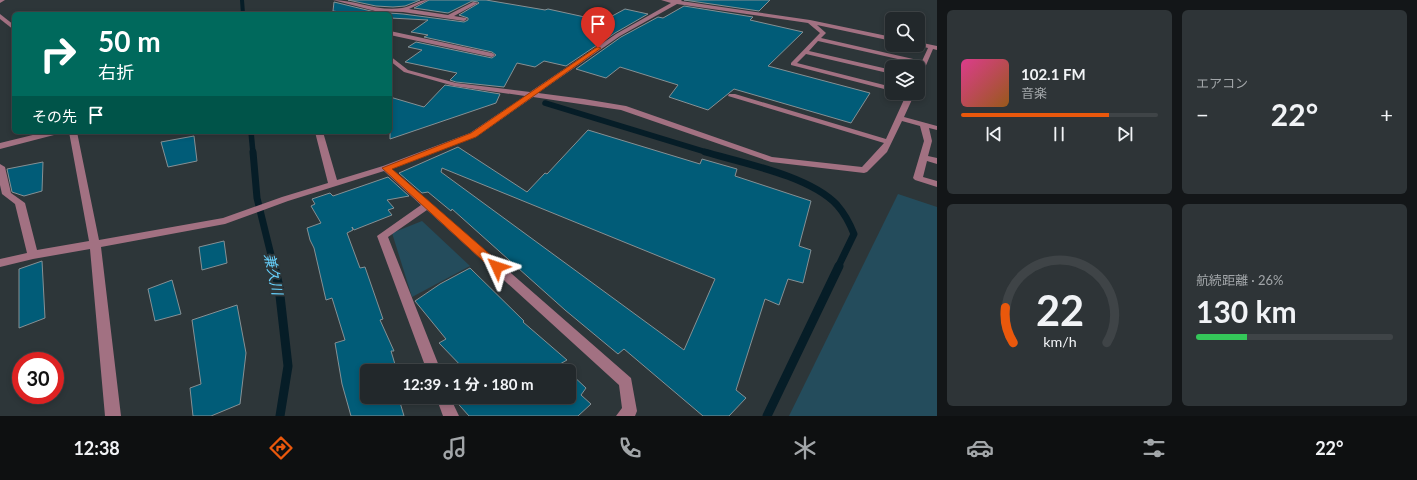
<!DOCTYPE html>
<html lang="ja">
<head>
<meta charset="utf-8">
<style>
  :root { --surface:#22282b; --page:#2e3437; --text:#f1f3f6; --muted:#a2a6a9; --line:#3f4447; --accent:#ea580c }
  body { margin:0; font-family:Lato,"Noto Sans JP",sans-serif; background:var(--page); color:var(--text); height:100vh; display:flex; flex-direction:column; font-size:15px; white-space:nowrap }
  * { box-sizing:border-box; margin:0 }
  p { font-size:13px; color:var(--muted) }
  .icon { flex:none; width:22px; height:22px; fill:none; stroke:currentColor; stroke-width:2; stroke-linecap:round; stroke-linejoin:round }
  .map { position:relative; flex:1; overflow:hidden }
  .panel { display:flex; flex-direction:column; gap:10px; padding:10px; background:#131618; width:480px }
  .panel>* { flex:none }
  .hud { position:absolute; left:12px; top:12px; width:380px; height:122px; border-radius:6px; box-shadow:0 2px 6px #0003,0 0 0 1px var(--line); background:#00695c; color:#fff; overflow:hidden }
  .tools { position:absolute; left:885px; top:12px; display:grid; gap:8px }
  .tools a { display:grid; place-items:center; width:40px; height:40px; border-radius:6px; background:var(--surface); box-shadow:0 2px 6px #0003,0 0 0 1px var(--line); font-size:20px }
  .speed { position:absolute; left:12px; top:352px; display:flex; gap:8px; font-size:20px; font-weight:700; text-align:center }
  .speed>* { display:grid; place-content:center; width:52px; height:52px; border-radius:50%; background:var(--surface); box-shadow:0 2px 6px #0003,0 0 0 1px var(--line); line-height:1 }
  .speed .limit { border:6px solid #d22; background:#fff; color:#111 }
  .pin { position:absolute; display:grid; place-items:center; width:34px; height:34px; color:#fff; margin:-41px -17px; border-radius:50% 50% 50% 0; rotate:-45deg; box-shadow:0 0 4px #0007 }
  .pin .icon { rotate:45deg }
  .me { position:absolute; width:44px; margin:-22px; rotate:312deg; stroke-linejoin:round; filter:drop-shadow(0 0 3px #0008) }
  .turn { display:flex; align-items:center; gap:14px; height:84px; padding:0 20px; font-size:18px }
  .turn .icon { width:52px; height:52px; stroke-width:2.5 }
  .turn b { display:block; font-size:28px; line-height:34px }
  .then { display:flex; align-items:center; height:38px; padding:0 20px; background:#0003; gap:8px; font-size:15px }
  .big { font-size:30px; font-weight:700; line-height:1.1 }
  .panel .widget { flex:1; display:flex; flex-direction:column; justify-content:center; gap:6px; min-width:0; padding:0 14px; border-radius:6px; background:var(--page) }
  .panel .dial { align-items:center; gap:0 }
  .dial svg { height:104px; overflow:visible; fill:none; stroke:var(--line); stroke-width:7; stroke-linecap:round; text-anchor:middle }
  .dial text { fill:var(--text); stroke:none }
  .song { display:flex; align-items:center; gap:12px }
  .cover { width:48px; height:48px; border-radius:6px; background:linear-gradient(135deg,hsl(330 70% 55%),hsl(30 70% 35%)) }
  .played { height:4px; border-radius:2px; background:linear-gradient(90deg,var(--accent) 75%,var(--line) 75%) }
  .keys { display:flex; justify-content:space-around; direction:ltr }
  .heat { display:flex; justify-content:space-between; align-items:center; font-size:22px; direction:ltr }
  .charge { height:6px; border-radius:3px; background:linear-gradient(90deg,#34c759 26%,var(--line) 0) }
  .panel .tiles { flex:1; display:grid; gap:10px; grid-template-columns:repeat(2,1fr) }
  .trip { position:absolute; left:360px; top:364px; width:216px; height:40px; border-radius:6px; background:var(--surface); box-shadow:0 2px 6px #0003,0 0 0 1px var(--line); font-weight:700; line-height:40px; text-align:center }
  .menu { display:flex; height:64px; justify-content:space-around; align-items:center; background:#0e1011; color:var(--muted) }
  .menu .icon { width:28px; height:28px }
  .menu .active { color:var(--accent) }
  .menu b { font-size:18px; color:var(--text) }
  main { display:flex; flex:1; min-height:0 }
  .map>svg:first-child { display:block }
</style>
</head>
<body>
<main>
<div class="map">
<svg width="937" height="416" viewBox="0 0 937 416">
  <rect width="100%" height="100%" fill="#2d3639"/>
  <g fill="#244c5c">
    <polygon points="898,194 937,207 937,416 789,416"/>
    <polygon points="422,221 470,266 412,297 392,233"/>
  </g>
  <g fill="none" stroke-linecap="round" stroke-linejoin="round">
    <polyline stroke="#061d27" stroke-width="4" points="242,0 243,14"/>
    <g stroke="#061d27" stroke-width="5.5">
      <polyline points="545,103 709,153"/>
      <polyline points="251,132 253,153"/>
    </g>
    <g stroke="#061d27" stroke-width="7">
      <polyline points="253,152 257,198 274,267"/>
      <path d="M705 152C743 163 810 176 837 205 845 214 850 224 854 234L838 267"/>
    </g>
    <g stroke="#061d27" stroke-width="9">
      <polyline points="274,266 279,287 288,366 280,416"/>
      <polyline points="767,416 839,266"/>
    </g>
  </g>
  <g fill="#015c78" stroke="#869094" fill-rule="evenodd">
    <polygon points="348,0 420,0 405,6 393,7 376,6"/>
    <polygon points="429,0 486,0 545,10 548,9 603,21 625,9 648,14 615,33 566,66 544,61 535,67 517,63 504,87 456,82 450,80 457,73 405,62 422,50 408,47 416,42 492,58 496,55 492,52 424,37 428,35 411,32 428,20 390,18 390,14 353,14 333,11 334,2 375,12 403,14 464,22 468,20 468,18 459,15 479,3 478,2 472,1 448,13 414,8"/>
    <polygon points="684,0 770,0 759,11"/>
    <polygon points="684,6 753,17 750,20 803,32 768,66 870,93 851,123 734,89 708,110 669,97 678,85 620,67 606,78 576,69 621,37 658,17 663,18"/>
    <polygon points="445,85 500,94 496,103 390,139 390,97 424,107"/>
    <path d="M588 130 700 164 702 159 737 169 735 176 811 201 799 246 811 250 803 283 788 279 779 305 765 299 736 390 746 398 729 416H703L624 349 618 354 565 310 452 209 451 211 428 192 422 193 399 173 458 147 527 192 545 173 547 174ZM442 168 715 279 684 350 441 172Z"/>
    <polygon points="194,136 197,161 168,167 161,142"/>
    <polygon points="43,162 42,191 24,196 12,192 7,169"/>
    <polygon points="388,177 409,196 387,200 394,208 388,210 392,215 354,230 352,227 353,230 347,233 360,268 365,267 383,319 380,320 394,351 391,351 397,371 367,371 367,397 404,397 399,399 404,416 351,416 342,384 335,343 345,340 332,298 326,300 314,248 310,240 307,228 321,223 311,206 315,204 312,199 330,193 333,196"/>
    <polygon points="224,241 227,263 202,270 199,247"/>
    <polygon points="42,261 45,318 19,328 19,269"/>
    <polygon points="470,268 524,321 523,322 567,360 560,364 568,371 466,371 439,343 446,339 415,301 440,284"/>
    <polygon points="172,280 181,314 155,321 148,289"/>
    <polygon points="237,305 246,353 240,404 211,416 193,416 190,388 201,384 192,320"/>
    <polygon points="569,372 586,388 581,395 591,404 578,416 469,416 452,397 569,397"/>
  </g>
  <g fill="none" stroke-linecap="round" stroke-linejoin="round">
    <g fill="#a27182" fill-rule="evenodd">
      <polygon points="0,0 5,0 0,3"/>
      <path d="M333 0C356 0 378 12 402 8 411 7 418 0 428 0L409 9 448 15 473 2 478 3 454 16 466 18 467 19 464 21 403 12 375 11Z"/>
      <polygon points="661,0 682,0 681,1 810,20 892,37 892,41 817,25 826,33 821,38 922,61 928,48 916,45 918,45 918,42 937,46 937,50 933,49 921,77 918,79 918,69 920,64 818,41 809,51 892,70 892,74 806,54 797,63 892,87 892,91 791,65 791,63 820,33 808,23 677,4 620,36 538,93 584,99 626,106 772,157 862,167 884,143 728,96 729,94 735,94 886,139 907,93 915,93 904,117 937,126 937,130 929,128 932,141 928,156 937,158 937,164 927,161 923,177 937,181 937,187 915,180 913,178 924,141 920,126 902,121 887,152 867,172 864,173 771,162 621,110 533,97 476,137 392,169 631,378 637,411 635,416 616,416 622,408 619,385 427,210 388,237 441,371 427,371 377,236 421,205 384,171 288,201 225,224 101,247 121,416 105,416 90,249 33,259 0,267 0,259 27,253 15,204 2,194 0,185 0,164 5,167 11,193 25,203 37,250 89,241 69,132 77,132 99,240 223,218 282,197 328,183 315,132 323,132 337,180 383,166 470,133 525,96 454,86 404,72 390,61 390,56 408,70 456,83 530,92 616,34 671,3"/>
      <polygon points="0,14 14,25 14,30 0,19"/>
      <polygon points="390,31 492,53 495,55 492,57 390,35"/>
      <polygon points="45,132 55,133 54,135 0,149 0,143"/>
      <polygon points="436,397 450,397 459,416 443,416"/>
    </g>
  </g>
  <polygon fill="#ea580c" stroke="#983908" points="597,47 601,48 476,137 392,169 501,264 502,267 501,270 493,270 382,168 471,133"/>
  <g text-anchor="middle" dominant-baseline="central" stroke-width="4" stroke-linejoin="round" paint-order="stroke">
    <g font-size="14" font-style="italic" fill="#67d2fe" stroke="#2d3639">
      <text transform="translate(274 274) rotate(78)">兼久川</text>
    </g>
  </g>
</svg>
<div class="tools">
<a><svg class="icon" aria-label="search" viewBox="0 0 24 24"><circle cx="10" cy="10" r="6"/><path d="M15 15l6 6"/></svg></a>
<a><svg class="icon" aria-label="layers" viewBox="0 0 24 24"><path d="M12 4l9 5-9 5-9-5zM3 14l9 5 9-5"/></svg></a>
</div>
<div class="speed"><div class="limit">30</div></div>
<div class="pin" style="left:598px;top:48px;background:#d93025"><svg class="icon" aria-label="arrive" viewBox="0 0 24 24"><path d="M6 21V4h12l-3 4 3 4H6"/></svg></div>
<svg class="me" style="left:497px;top:267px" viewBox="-20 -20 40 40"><path d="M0-17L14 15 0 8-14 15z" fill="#ea580c" stroke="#fff" stroke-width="4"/></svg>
<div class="trip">12:39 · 1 分 · 180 m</div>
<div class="hud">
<div class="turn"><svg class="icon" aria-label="right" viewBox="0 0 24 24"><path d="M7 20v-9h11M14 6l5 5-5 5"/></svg><div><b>50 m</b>右折</div></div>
<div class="then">その先<svg class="icon" aria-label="arrive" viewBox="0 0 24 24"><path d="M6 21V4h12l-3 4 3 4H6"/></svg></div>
</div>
</div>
<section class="panel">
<div class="tiles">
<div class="widget">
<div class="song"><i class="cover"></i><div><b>102.1 FM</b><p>音楽</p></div></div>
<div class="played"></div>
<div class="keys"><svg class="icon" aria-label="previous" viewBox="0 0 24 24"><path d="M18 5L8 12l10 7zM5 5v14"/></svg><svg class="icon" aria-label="pause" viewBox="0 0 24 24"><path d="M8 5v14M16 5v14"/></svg><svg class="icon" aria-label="next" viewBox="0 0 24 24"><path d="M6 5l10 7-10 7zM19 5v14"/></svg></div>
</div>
<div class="widget"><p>エアコン</p>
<div class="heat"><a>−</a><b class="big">22°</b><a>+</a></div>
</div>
<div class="widget dial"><svg viewBox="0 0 100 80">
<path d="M14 69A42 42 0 1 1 86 69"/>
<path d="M14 69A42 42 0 0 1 8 42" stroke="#ea580c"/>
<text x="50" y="56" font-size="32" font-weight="700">22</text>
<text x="50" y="72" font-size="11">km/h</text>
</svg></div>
<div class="widget"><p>航続距離 · 26%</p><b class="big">130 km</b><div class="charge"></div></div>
</div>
</section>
</main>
<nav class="menu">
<b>12:38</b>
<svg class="icon active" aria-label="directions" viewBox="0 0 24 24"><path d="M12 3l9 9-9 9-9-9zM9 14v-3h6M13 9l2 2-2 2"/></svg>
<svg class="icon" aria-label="music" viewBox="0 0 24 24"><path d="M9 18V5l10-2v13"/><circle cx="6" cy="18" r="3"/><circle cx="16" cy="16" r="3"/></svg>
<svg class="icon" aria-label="phone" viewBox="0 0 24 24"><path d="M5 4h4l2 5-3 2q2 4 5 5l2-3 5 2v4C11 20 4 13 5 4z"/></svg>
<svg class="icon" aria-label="climate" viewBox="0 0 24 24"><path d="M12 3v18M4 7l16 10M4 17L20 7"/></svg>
<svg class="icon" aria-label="car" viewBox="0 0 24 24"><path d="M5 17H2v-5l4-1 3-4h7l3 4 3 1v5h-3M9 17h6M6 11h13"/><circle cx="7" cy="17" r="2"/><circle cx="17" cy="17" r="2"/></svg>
<svg class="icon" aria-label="filters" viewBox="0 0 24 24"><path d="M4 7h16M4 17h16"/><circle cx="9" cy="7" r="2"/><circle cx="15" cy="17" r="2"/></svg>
<b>22°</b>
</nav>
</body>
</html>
